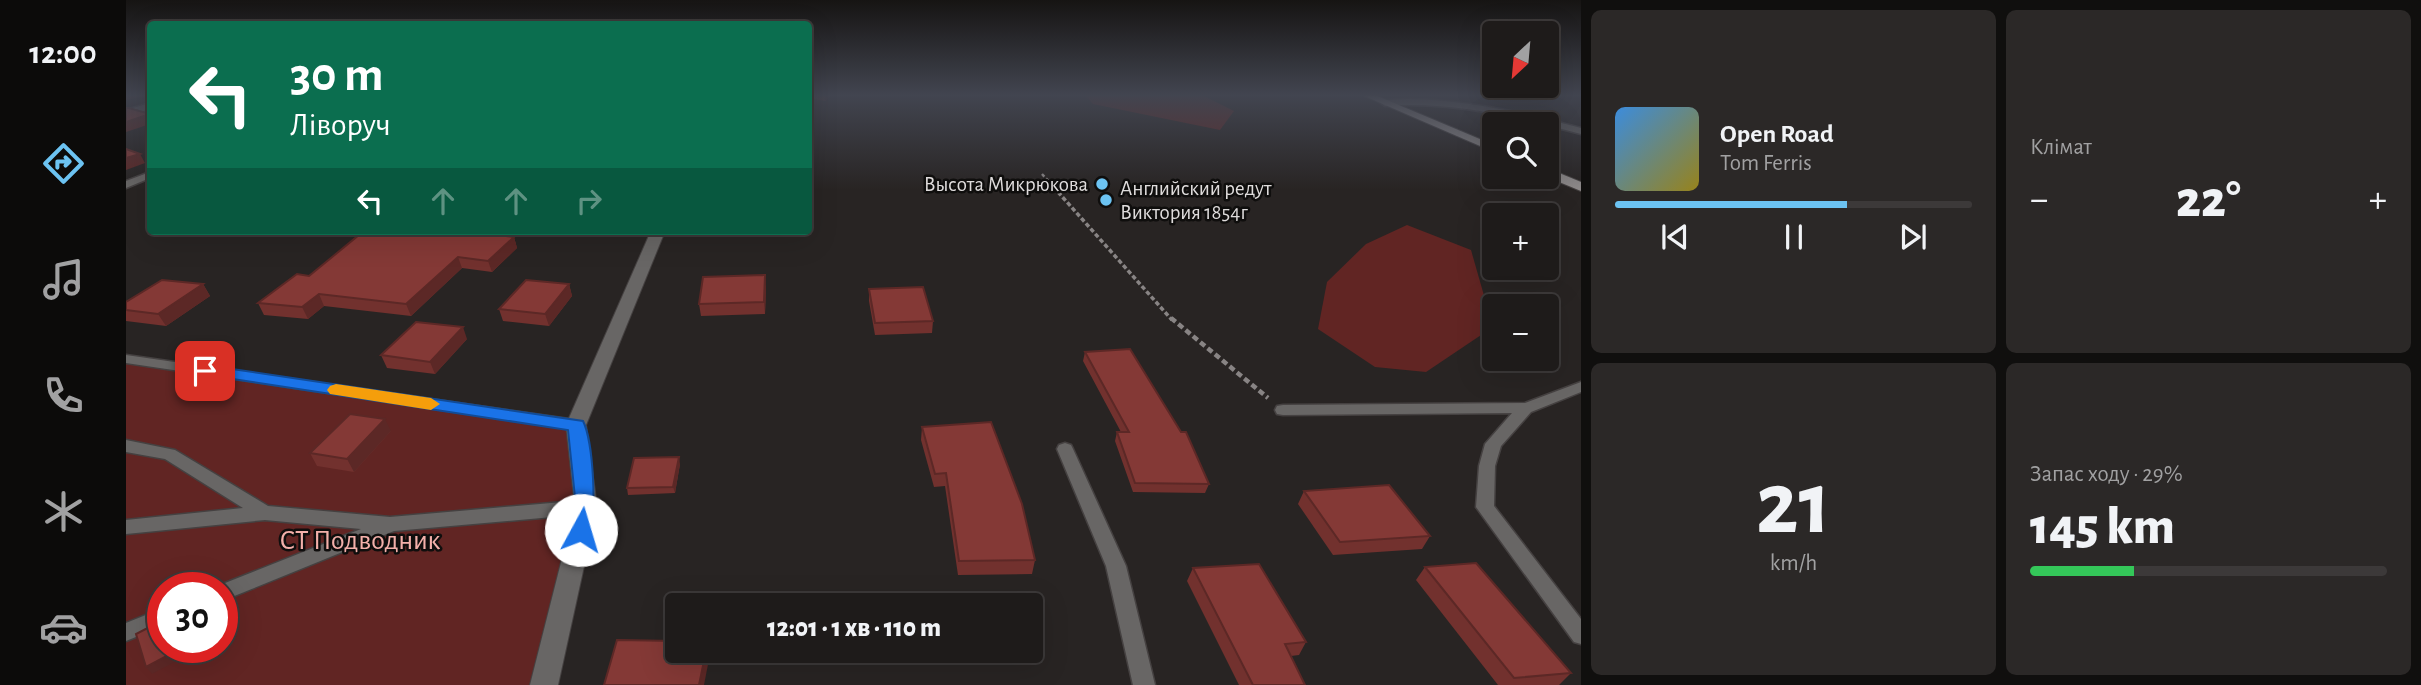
<!DOCTYPE html>
<html lang="uk">
<head>
<meta charset="utf-8">
<style>
  :root { --surface:#1e1b1a; --page:#2b2827; --text:#f1f3f6; --muted:#a1a1a2; --line:#3c3939; --accent:#6cc3f2 }
  body { margin:0; font-family:"Alegreya Sans",sans-serif; background:var(--page); color:var(--text); height:100vh; display:flex; flex-direction:column; font-size:26px; white-space:nowrap }
  * { box-sizing:border-box; margin:0 }
  p { font-size:23px; color:var(--muted) }
  .icon { flex:none; width:38px; height:38px; fill:none; stroke:currentColor; stroke-width:2; stroke-linecap:round; stroke-linejoin:round }
  .map { position:relative; flex:1; overflow:hidden }
  .details { display:flex; flex-direction:column; gap:10px; padding:10px; background:#100f0e; width:840px }
  .details>* { flex:none }
  .banner { position:absolute; left:21px; top:21px; width:665px; height:214px; border-radius:7px; box-shadow:0 7px 28px #0002,0 0 0 2px var(--line); background:#0b6e4f; color:#fff; overflow:hidden }
  .needle { width:46px; rotate:206deg }
  .buttons { position:absolute; left:1356px; top:21px; display:grid; gap:14px }
  .buttons a { display:grid; place-items:center; width:77px; height:77px; border-radius:7px; background:var(--surface); box-shadow:0 7px 28px #0002,0 0 0 2px var(--line); font-size:35px }
  .speed { position:absolute; left:21px; top:572px; display:flex; gap:14px; font-size:35px; font-weight:700; text-align:center }
  .speed>* { display:grid; place-content:center; width:91px; height:91px; border-radius:50%; background:var(--surface); box-shadow:0 7px 28px #0002,0 0 0 2px var(--line); line-height:1 }
  .speed .limit { border:10px solid #d22; background:#fff; color:#111 }
  .pin { position:absolute; display:grid; place-items:center; width:60px; height:60px; color:#fff; margin:-30px; border-radius:14px; box-shadow:0 4px 10px #0006 }
  .me { position:absolute; width:77px; margin:-38px; rotate:6deg; stroke-linejoin:round; filter:drop-shadow(0 0 5px #0008) }
  .turn { display:flex; align-items:center; gap:24px; height:147px; padding:0 28px; font-size:32px }
  .turn .icon { width:91px; height:91px; stroke-width:2.5 }
  .turn b { display:block; font-size:49px; line-height:60px }
  .lanes { display:flex; align-items:center; height:66px; padding:0 28px; background:#0003; justify-content:center; gap:35px; direction:ltr }
  .lanes .off { opacity:.35 }
  .big { font-size:52px; font-weight:800; line-height:1.1 }
  .details .widget { flex:1; display:flex; flex-direction:column; justify-content:center; gap:10px; min-width:0; padding:0 24px; border-radius:10px; background:var(--page) }
  .details .dial { align-items:center; gap:0 }
  .dial b { font-size:91px; line-height:1 }
  .song { display:flex; align-items:center; gap:21px }
  .cover { width:84px; height:84px; border-radius:10px; background:linear-gradient(135deg,hsl(210 70% 55%),hsl(50 70% 35%)) }
  .played { height:7px; border-radius:4px; background:linear-gradient(90deg,var(--accent) 65%,var(--line) 65%) }
  .keys { display:flex; justify-content:space-around; direction:ltr }
  .heat { display:flex; justify-content:space-between; align-items:center; font-size:38px; direction:ltr }
  .charge { height:10px; border-radius:5px; background:linear-gradient(90deg,#34c759 29%,var(--line) 0) }
  .details .tiles { flex:1; display:grid; gap:10px; grid-template-columns:repeat(2,1fr) }
  .trip { position:absolute; left:539px; top:593px; width:378px; height:70px; border-radius:7px; background:var(--surface); box-shadow:0 7px 28px #0002,0 0 0 2px var(--line); font-weight:800; line-height:70px; text-align:center }
  main { display:flex; flex:1; min-height:0 }
  .menu { display:flex; flex-direction:column; width:126px; justify-content:space-around; align-items:center; background:#0c0b0a; color:var(--muted) }
  .menu .icon { width:49px; height:49px }
  .menu .on { color:var(--accent) }
  .menu b { font-size:32px; color:var(--text) }
  .map>svg:first-child { display:block }
</style>
</head>
<body>
<main>
<nav class="menu">
<b>12:00</b>
<svg class="icon on" aria-label="directions" viewBox="0 0 24 24"><path d="M12 3l9 9-9 9-9-9zM9 14v-3h6M13 9l2 2-2 2"/></svg>
<svg class="icon" aria-label="music" viewBox="0 0 24 24"><path d="M9 18V5l10-2v13"/><circle cx="6" cy="18" r="3"/><circle cx="16" cy="16" r="3"/></svg>
<svg class="icon" aria-label="phone" viewBox="0 0 24 24"><path d="M5 4h4l2 5-3 2q2 4 5 5l2-3 5 2v4C11 20 4 13 5 4z"/></svg>
<svg class="icon" aria-label="climate" viewBox="0 0 24 24"><path d="M12 3v18M4 7l16 10M4 17L20 7"/></svg>
<svg class="icon" aria-label="car" viewBox="0 0 24 24"><path d="M5 17H2v-5l4-1 3-4h7l3 4 3 1v5h-3M9 17h6M6 11h13"/><circle cx="7" cy="17" r="2"/><circle cx="17" cy="17" r="2"/></svg>
</nav>
<div class="map">
<svg width="1455" height="685" viewBox="0 0 1455 685">
  <rect width="100%" height="100%" fill="#282423"/>
  <g fill="#612523" fill-rule="evenodd">
    <polygon points="959,95 1076,95 1108,111 1094,130 967,104"/>
    <polygon points="1281,225 1345,250 1367,327 1300,372 1249,367 1192,329 1201,282 1240,244"/>
    <path d="M0 359 450 425 455 530 418 685H0ZM37 588H96V648H37Z"/>
  </g>
  <g fill="none" stroke-linecap="round" stroke-linejoin="round">
    <g stroke="#454141" stroke-width="3">
      <g id="lane">
        <path d="M1283 99C1342 100 1398 113 1455 128V134C1390 117 1327 101 1259 106L1255 103 1259 100Z"/>
        <polygon points="24,103 24,109 0,116 0,110"/>
        <polygon points="24,172 24,178 0,188 0,181"/>
        <polygon points="0,355 450,420 456,421 458,425 456,429 450,430 0,363"/>
        <polygon points="1455,382 1455,392 1405,412 1375,446 1369,466 1368,506 1455,619 1455,644 1448,642 1350,507 1353,466 1359,444 1386,413 1157,415 1151,414 1149,410 1151,406 1157,405 1399,403"/>
        <polygon points="0,440 49,450 142,506 264,517 460,500 466,502 469,507 466,512 460,514 268,531 96,601 96,588 89,587 235,529 139,520 0,534 0,520 117,508 39,459 0,452"/>
        <polygon points="939,443 945,445 947,449 1000,566 1029,685 1007,685 980,566 931,449 933,445"/>
        <polygon points="37,608 37,626 0,641 0,623"/>
      </g>
    </g>
    <g stroke="#454141" stroke-width="2">
      <polygon id="street" points="525,231 539,231 460,425 471,507 432,685 404,685 449,507 440,425"/>
    </g>
    <g stroke="#454141" stroke-width="2">
      <g id="secondary">
        <polygon points="1236,95 1249,95 1368,145 1368,152"/>
        <polygon points="1421,168 1455,182 1455,191 1421,177"/>
      </g>
    </g>
    <polyline stroke="#888484" stroke-width="2.5" stroke-dasharray="3.5 2.5" stroke-linecap="butt" points="916,174 934,194"/>
    <polyline stroke="#888484" stroke-width="3.5" stroke-dasharray="4.5 2.5" stroke-linecap="butt" points="932,192 1046,320"/>
    <polyline stroke="#888484" stroke-width="4.5" stroke-dasharray="6 3.5" stroke-linecap="butt" points="1045,318 1142,398"/>
    <use href="#lane" fill="#686665" fill-rule="evenodd"/>
    <use href="#street" fill="#686665" fill-rule="evenodd"/>
    <use href="#secondary" fill="#8e8a8a" fill-rule="evenodd"/>
  </g>
  <g fill="#72312e">
    <polygon points="682,95 705,95 699,101 688,99 682,106"/>
    <polygon points="388,237 391,248 366,272 336,268 285,316 198,306 182,319 138,315 132,303 183,276"/>
    <polygon points="77,284 84,296 40,326 0,321 0,302"/>
    <polygon points="443,284 446,296 423,326 377,321 373,309"/>
    <polygon points="640,287 639,314 575,316 573,304"/>
    <polygon points="743,289 807,321 806,333 749,335 743,301"/>
    <polygon points="341,339 309,374 261,368 255,355"/>
    <polygon points="959,352 1083,484 1079,493 1007,492 989,441 991,432 995,432 957,361"/>
    <polygon points="796,427 909,560 906,574 832,575 819,486 808,487 795,440"/>
    <polygon points="265,431 228,472 191,466 184,453"/>
    <polygon points="554,464 549,493 502,495 501,488"/>
    <polygon points="1178,491 1304,536 1296,549 1207,555 1172,504"/>
    <polygon points="1299,567 1445,673 1433,685 1372,685 1290,580"/>
    <polygon points="1067,568 1180,642 1173,655 1165,656 1179,685 1113,685 1061,581"/>
  </g>
  <g fill="#5c2826">
    <polygon points="0,95 23,95 0,100"/>
    <polygon points="685,95 688,95 688,99 682,106 682,97"/>
    <polygon points="699,95 705,95 699,101"/>
    <polygon points="24,114 24,124 0,132 0,122"/>
    <polygon points="14,154 19,163 0,170 0,158"/>
    <polygon points="388,237 391,248 366,272 362,261"/>
    <polygon points="332,257 336,268 285,316 280,304"/>
    <polygon points="639,275 640,287 639,314 638,302"/>
    <polygon points="77,284 84,296 40,326 32,314"/>
    <polygon points="443,284 446,296 423,326 419,314"/>
    <polygon points="193,294 198,306 182,319 176,307"/>
    <polygon points="337,327 341,339 309,374 304,362"/>
    <polygon points="259,419 265,431 228,472 221,459"/>
    <polygon points="553,457 554,464 549,493 547,487"/>
    <polygon points="56,648 75,648 26,674 20,667"/>
    <polygon points="580,651 583,651 584,654 578,685 573,685"/>
  </g>
  <g fill="#843936" stroke="#5c2826" stroke-width="2">
    <polygon points="0,108 3,108 24,114 0,122"/>
    <polygon points="0,149 14,154 0,158"/>
    <polygon points="248,231 340,231 388,237 362,261 332,257 280,304 193,294 176,307 132,303 171,274 183,276 233,235"/>
    <polygon points="639,275 638,302 573,304 577,277"/>
    <polygon points="36,280 77,284 32,314 0,310 0,302"/>
    <polygon points="400,280 443,284 419,314 373,309"/>
    <polygon points="797,287 807,321 749,323 743,289"/>
    <polygon points="290,322 337,327 304,362 255,355"/>
    <polygon points="1004,349 1055,432 1060,432 1083,484 1009,483 991,432 1003,432 959,352"/>
    <polygon points="224,414 259,419 221,459 184,453"/>
    <polygon points="865,422 896,504 909,560 833,561 820,473 809,474 796,427"/>
    <polygon points="553,457 547,487 501,488 508,458"/>
    <polygon points="1263,485 1304,536 1214,542 1178,491"/>
    <polygon points="1350,563 1445,673 1388,678 1299,567"/>
    <polygon points="1133,564 1180,642 1159,644 1179,685 1127,685 1067,568"/>
    <polygon points="37,620 37,648 56,648 20,667 10,634"/>
    <polygon points="491,640 551,641 551,651 580,651 573,685 478,685"/>
  </g>
  <linearGradient id="sky" x2="0" y2="1"><stop stop-color="#161413"/><stop offset="0.5" stop-color="#424550"/><stop offset="1" stop-color="#424550" stop-opacity="0"/></linearGradient>
  <rect width="1455" height="190" fill="url(#sky)"/>
  <path fill="#1a73e8" stroke="#114b97" stroke-width="2" d="M79 365 457 421C467 440 472 516 462 536H447L444 530 450 507 442 430 74 374 71 371Z"/>
  <polygon fill="#f59e0b" points="210,384 305,398 314,404 305,410 204,394 201,390 204,386"/>
  <g fill="#6cc3f2" stroke="#0f0e0d" stroke-width="2.5">
    <circle cx="976" cy="184" r="7"/>
    <circle cx="980" cy="200" r="7"/>
  </g>
  <g text-anchor="middle" dominant-baseline="central" stroke-width="5" stroke-linejoin="round" paint-order="stroke">
    <g font-size="21" fill="#dfdcdc" stroke="#0f0e0d" text-anchor="end">
      <text x="962" y="184">Высота Микрюкова</text>
      <text x="994" y="188" text-anchor="start">Английский редут<tspan x="994" dy="24">Виктория 1854г</tspan></text>
    </g>
    <g font-size="28" fill="#f4b0aa" stroke="#0f0e0d">
      <text x="234" y="541">СТ Подводник</text>
    </g>
  </g>
</svg>
<div class="buttons">
<a><svg class="needle" viewBox="-14 -14 28 28"><path d="M0-13l5 13h-10z" fill="#e53935"/><path d="M0 13l5-13h-10z" fill="#a1a1a2"/></svg></a>
<a><svg class="icon" aria-label="search" viewBox="0 0 24 24"><circle cx="10" cy="10" r="6"/><path d="M15 15l6 6"/></svg></a>
<a>+</a>
<a>−</a>
</div>
<div class="speed"><div class="limit">30</div></div>
<div class="pin" style="left:79px;top:371px;background:#d93025"><svg class="icon" aria-label="arrive" viewBox="0 0 24 24"><path d="M6 21V4h12l-3 4 3 4H6"/></svg></div>
<svg class="me" style="left:455px;top:530px" viewBox="-20 -20 40 40"><circle r="19" fill="#fff"/><path d="M0-13L10 11 0 6-10 11z" fill="#1a73e8"/></svg>
<div class="trip">12:01 · 1 хв · 110 m</div>
<div class="banner">
<div class="turn"><svg class="icon" aria-label="left" viewBox="0 0 24 24"><path d="M17 20v-9H6M10 6l-5 5 5 5"/></svg><div><b>30 m</b>Ліворуч</div></div>
<div class="lanes"><svg class="icon" aria-label="left" viewBox="0 0 24 24"><path d="M17 20v-9H6M10 6l-5 5 5 5"/></svg><svg class="icon off" aria-label="ahead" viewBox="0 0 24 24"><path d="M12 20V5M6 11l6-6 6 6"/></svg><svg class="icon off" aria-label="ahead" viewBox="0 0 24 24"><path d="M12 20V5M6 11l6-6 6 6"/></svg><svg class="icon off" aria-label="right" viewBox="0 0 24 24"><path d="M7 20v-9h11M14 6l5 5-5 5"/></svg></div>
</div>
</div>
<section class="details">
<div class="tiles">
<div class="widget">
<div class="song"><i class="cover"></i><div><b>Open Road</b><p>Tom Ferris</p></div></div>
<div class="played"></div>
<div class="keys"><svg class="icon" aria-label="previous" viewBox="0 0 24 24"><path d="M18 5L8 12l10 7zM5 5v14"/></svg><svg class="icon" aria-label="pause" viewBox="0 0 24 24"><path d="M8 5v14M16 5v14"/></svg><svg class="icon" aria-label="next" viewBox="0 0 24 24"><path d="M6 5l10 7-10 7zM19 5v14"/></svg></div>
</div>
<div class="widget"><p>Клімат</p>
<div class="heat"><a>−</a><b class="big">22°</b><a>+</a></div>
</div>
<div class="widget dial"><b>21</b><p>km/h</p></div>
<div class="widget"><p>Запас ходу · 29%</p><b class="big">145 km</b><div class="charge"></div></div>
</div>
</section>
</main>
</body>
</html>
